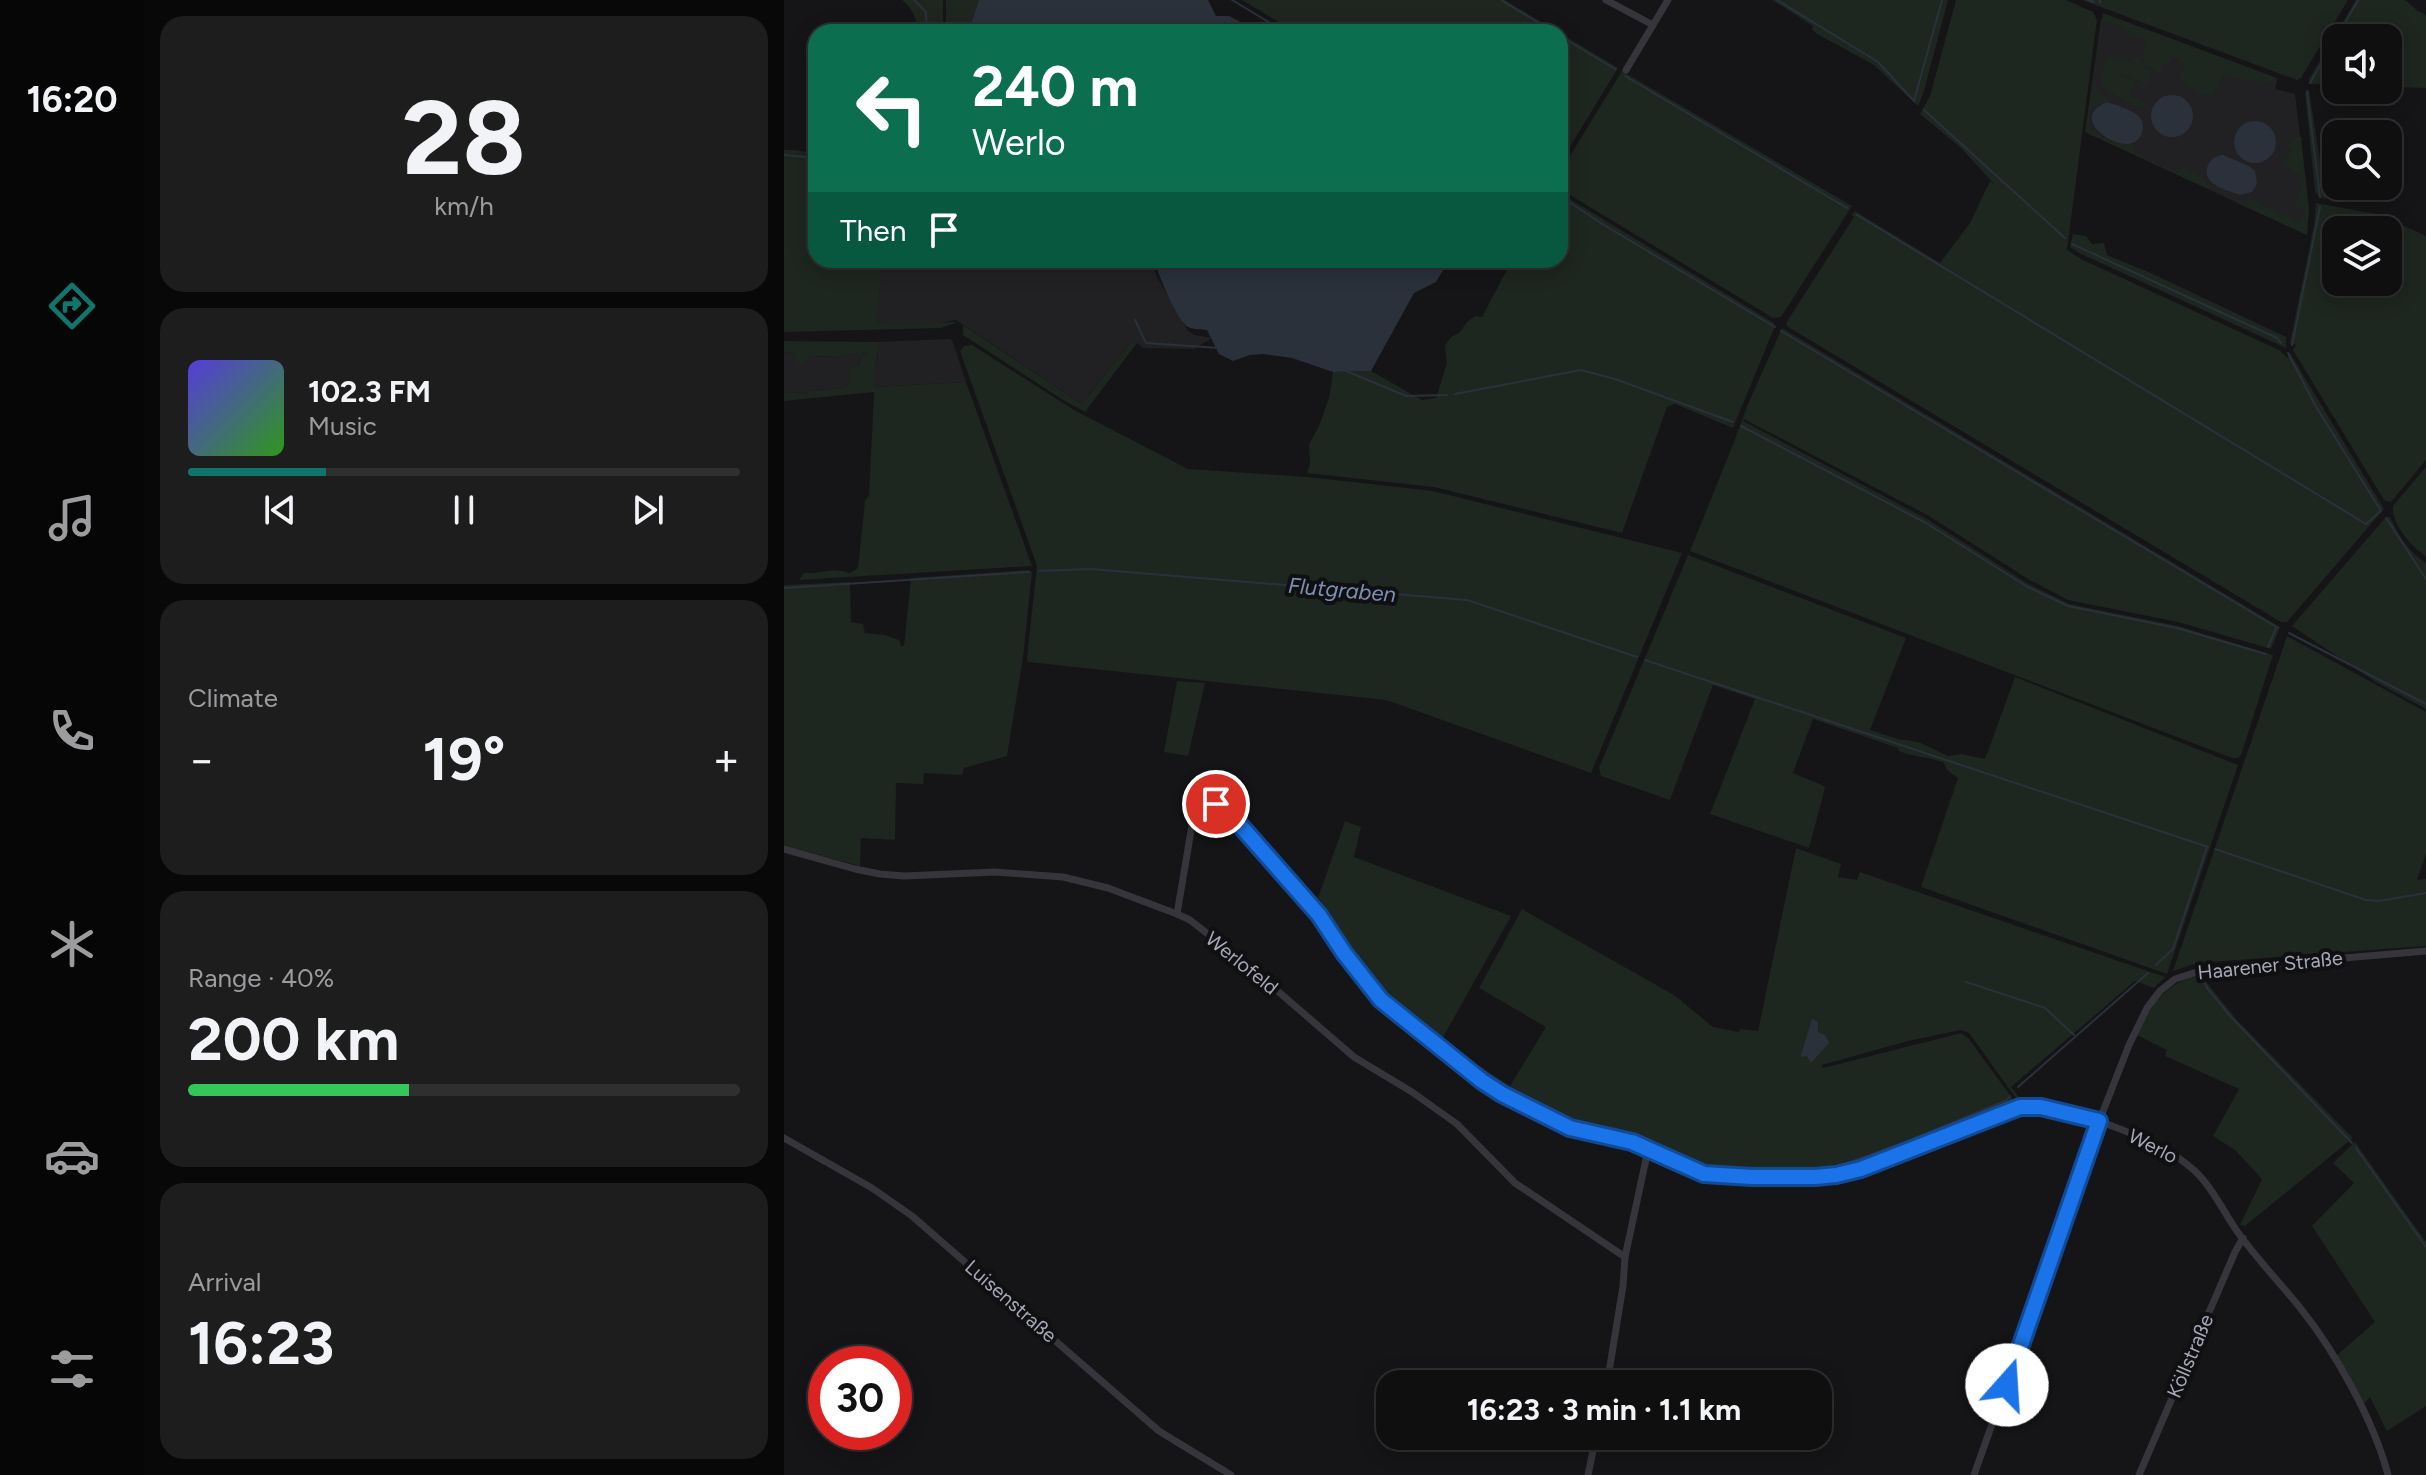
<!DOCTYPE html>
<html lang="en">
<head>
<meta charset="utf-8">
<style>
  :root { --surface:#100f10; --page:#1e1d1e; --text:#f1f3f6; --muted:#9c9c9f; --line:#302f30; --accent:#0f766e }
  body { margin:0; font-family:Figtree,sans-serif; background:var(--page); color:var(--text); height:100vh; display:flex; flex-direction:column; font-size:30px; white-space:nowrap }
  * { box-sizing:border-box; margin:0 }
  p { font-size:26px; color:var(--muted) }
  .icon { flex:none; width:44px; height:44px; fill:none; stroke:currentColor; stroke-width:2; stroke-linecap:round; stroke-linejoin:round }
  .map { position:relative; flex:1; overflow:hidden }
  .drawer { display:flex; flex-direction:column; gap:16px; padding:16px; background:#090809; width:640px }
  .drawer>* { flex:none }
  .top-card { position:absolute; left:24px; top:24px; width:760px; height:244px; border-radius:24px; box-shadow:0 4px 20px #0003,0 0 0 2px var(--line); background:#0b6e4f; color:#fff; overflow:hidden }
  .fabs { position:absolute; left:1538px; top:24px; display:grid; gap:16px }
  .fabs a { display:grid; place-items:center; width:80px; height:80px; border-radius:16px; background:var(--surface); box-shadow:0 4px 20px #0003,0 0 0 2px var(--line); font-size:40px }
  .speed { position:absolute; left:24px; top:1346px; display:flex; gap:16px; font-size:40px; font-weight:700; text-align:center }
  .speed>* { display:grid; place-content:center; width:104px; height:104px; border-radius:50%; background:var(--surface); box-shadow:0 4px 20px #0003,0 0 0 2px var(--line); line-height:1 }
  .speed .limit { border:12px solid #d22; background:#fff; color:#111 }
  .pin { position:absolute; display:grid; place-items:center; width:68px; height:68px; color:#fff; margin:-34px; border:4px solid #fff; border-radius:50%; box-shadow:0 2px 8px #0007 }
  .me { position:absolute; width:88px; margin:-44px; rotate:19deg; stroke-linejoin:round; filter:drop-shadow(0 0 6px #0008) }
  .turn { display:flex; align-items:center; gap:28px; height:168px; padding:0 32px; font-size:36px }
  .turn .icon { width:104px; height:104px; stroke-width:2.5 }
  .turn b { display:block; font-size:56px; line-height:68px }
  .then { display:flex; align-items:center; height:76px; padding:0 32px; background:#0003; gap:16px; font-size:30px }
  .big { font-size:60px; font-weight:700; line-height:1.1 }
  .drawer .card { flex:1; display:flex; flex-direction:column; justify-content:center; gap:12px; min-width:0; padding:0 28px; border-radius:24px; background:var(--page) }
  .drawer .dial { align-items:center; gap:0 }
  .dial b { font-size:104px; line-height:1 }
  .song { display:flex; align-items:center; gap:24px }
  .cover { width:96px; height:96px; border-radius:12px; background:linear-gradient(135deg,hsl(250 70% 55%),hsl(110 70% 35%)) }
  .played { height:8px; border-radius:4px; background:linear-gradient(90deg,var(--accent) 25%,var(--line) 25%) }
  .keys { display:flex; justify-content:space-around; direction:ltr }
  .heat { display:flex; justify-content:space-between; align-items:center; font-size:44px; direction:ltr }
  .charge { height:12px; border-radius:6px; background:linear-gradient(90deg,#34c759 40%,var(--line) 0) }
  .trip { position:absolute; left:592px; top:1370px; width:456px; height:80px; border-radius:24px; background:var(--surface); box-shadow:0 4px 20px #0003,0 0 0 2px var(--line); font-weight:700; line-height:80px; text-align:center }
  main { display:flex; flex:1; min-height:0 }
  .menu { display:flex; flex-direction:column; width:144px; justify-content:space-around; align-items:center; background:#060606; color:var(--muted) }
  .menu .icon { width:56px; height:56px }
  .menu .current { color:var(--accent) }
  .menu b { font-size:36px; color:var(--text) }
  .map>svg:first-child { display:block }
</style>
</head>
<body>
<main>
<nav class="menu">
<b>16:20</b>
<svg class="icon current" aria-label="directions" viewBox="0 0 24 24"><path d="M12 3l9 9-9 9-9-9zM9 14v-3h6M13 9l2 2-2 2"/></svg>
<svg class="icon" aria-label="music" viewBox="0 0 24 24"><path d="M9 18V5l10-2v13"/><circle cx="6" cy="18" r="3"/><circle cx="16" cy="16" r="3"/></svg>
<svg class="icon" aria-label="phone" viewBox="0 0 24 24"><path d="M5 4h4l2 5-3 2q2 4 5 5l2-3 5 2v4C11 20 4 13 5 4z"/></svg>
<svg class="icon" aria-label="climate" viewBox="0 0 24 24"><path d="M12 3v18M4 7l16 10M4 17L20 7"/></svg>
<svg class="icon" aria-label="car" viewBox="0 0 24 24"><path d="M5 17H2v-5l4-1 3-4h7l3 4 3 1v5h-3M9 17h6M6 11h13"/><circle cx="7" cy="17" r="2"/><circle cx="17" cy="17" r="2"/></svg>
<svg class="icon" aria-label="filters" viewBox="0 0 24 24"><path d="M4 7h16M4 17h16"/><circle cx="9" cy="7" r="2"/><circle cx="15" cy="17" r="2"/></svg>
</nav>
<section class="drawer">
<div class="card dial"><b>28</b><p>km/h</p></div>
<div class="card">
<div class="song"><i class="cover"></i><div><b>102.3 FM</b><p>Music</p></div></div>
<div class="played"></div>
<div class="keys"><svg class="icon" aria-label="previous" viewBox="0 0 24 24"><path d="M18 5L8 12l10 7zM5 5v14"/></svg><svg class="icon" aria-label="pause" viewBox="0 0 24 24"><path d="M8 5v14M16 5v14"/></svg><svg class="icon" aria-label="next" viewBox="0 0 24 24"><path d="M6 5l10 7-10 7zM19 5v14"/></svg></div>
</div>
<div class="card"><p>Climate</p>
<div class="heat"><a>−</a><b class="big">19°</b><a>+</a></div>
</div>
<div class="card"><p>Range · 40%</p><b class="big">200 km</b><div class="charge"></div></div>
<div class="card"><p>Arrival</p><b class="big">16:23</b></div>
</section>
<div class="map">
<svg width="1642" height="1475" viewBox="0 0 1642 1475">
  <rect width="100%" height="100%" fill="#151416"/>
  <g fill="#212023">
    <polygon points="1317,19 1493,81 1491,89 1511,94 1525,209 1523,235 1301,132"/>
    <polygon points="99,260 367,260 373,277 404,331 411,335 428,338 410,349 359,348 353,343 346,343 298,404 172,320 155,323 91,323"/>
    <polygon points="165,339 168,340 182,382 91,387 88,376 94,357 93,342"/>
    <polygon points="9,352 27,356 56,357 81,352 85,355 77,358 65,384 58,388 26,391 25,394 0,392 0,353"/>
  </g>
  <g fill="#1e2620" fill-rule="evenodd">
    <path d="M118 0H159V32H135C132 19 129 8 118 0Z"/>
    <polygon points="162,0 195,0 184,32 162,32"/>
    <polygon points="458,0 721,0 774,32 511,32"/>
    <polygon points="988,0 1164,0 1140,91 1134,106 1090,65 1033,34 1028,29 1029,26"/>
    <polygon points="1172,0 1282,0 1309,12 1313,20 1283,250 1271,242 1297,259 1495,350 1504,358 1506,353 1600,509 1503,622 1497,622 1004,327 1002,323 1070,217 1068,215 1071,211 1156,263 1186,223 1206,181 1211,185 1177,148 1136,114 1146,96"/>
    <polygon points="1298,0 1564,0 1517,78 1513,80"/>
    <polygon points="1572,0 1621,0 1634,11 1642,15 1642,88 1604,87 1604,38 1552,38 1552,85 1526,84 1525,79"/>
    <path d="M1319 13 1493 78 1492 83 1454 79 1439 74 1430 96 1421 95 1399 84 1396 76 1402 64 1389 57 1384 65 1380 64 1376 74 1363 67 1358 57 1362 41 1341 33V28L1320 21 1310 82 1317 94 1330 103 1323 101 1307 108 1305 128 1307 131 1310 130C1320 140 1338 148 1351 143L1348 152 1393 173 1397 167 1417 176 1426 187 1424 189 1301 132Z"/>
    <polygon points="776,33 834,68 776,163"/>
    <path d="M1329 56 1347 62 1350 57 1357 59 1360 68 1369 71 1362 85 1337 73 1336 75 1361 86V89L1351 84 1345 94 1364 104 1362 106 1353 107 1321 90C1315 80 1317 67 1324 58Z"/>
    <polygon points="838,71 1068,206 997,317 989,318 776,189 776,172"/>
    <polygon points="1523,89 1525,90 1542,200 1534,196 1531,191 1521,93"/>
    <polygon points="1513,137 1517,137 1525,209 1523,235 1453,203 1461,200 1468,200 1516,222 1521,211 1511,206 1519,181 1517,176 1499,165 1508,148 1502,145"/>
    <polygon points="0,150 11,150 32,154 32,260 99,260 92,323 174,322 157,328 0,332"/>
    <polygon points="776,193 990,323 991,326 949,428 891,404 883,407 838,533 650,487 523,473 526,464 525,444 535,426 545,398 549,372 587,371 638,400 652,398 663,363 661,345 667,337 675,333 683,322 691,316 698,317 728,260 776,260"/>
    <path d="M1532 203 1597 215 1642 236V460L1607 502 1601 501 1597 495 1509 350 1512 345 1506 343 1530 225ZM1604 230V282H1552V230Z"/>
    <polygon points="1289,234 1302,236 1308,244 1320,243 1323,255 1369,274 1502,337 1502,348 1297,254 1286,247"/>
    <polygon points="179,325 298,404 346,343 353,343 301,412 279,400 179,335"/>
    <polygon points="998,328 1496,627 1487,649 1394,622 1284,600 1244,579 1145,516 960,419 959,421 1143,519 1243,583 1285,604 1394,626 1489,655 1457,755 1454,758 1448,758 906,551 950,442 964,404"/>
    <path d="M0 341 93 342C97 358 86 371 91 387L182 382 248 566 15 580 20 573C39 574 46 567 66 573L74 568 81 501 85 496 90 392 0 401V392L24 394 26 391 58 388 65 384 66 368 75 364 77 358 84 354 81 352 56 357 27 356 18 364H15L9 352 0 353Z"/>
    <polygon points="188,345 290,410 404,469 524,477 649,491 898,553 807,773 602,700 244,662 243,658 253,566 176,351 180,346"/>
    <path d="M1642 467V556C1628 548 1607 524 1609 506Z"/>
    <path d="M1602 517H1606C1614 534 1625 553 1642 563V709L1592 682 1508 626Z"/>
    <path d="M904 555 1122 638 1086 730 1117 740H1123L1137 743 1164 756 1177 754 1201 759 1231 677 1454 765 1383 974 1137 887 1174 778 1163 770 1160 763C1146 756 1130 758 1115 751L1114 748 1029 719 1009 773 1038 785 1041 788 1025 848 926 814 971 699 929 685 886 800 817 776 815 768Z"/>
    <polygon points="244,570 248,572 239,658 223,756 180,768 178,775 140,773 139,784 112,783 111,840 77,838 76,866 0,846 0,585 66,582 67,622 79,624 81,633 101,635 115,640 117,646 120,646 127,578"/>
    <polygon points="1503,636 1642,712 1642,854 1633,880 1642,879 1642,946 1426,962 1407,965 1389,971"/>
    <polygon points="393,681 421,683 404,756 380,752"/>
    <path d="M561 821 577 827 570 857 727 916 658 1039 653 1041C640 1031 625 1021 613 1010 582 982 557 943 534 907L537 901 534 898Z"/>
    <polygon points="1012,848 1057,864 1054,877 1073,880 1076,872 1381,977 1370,988 1351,981 1227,1087 1237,1100 1234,1101 1185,1033 1177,1030 1124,1041 1038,1065 1039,1068 1177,1033 1185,1039 1231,1102 1219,1106 1220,1110 1088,1162 1071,1168 1033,1174 932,1173 921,1171 863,1145 800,1129 776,1117 774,1120 722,1093 690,1072 696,1066 726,1086 762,1027 695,988 738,909 890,995 929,1027 955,1032 956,1029 974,1031"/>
    <path d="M1418 973 1423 983 1453 1020 1569 1138 1461 1226 1456 1225 1478 1179 1451 1150 1429 1136 1455 1089 1381 1056 1383 1050 1353 1035C1370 1000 1380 985 1418 973Z"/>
    <polygon points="1571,1142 1642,1242 1642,1406 1603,1431 1586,1397 1578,1406 1552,1356 1591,1322 1528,1226 1570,1183 1549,1163"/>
  </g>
  <g fill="#2a313b">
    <polygon points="195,0 424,0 432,16 445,16 476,32 184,32"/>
    <circle cx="1388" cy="116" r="21"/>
    <path d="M1323 102C1332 105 1345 109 1353 115 1364 123 1359 143 1344 144 1324 145 1287 117 1323 102Z"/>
    <circle cx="1471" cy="142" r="21"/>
    <path d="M1439 155 1465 166 1471 171 1473 184 1468 192 1456 195C1448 192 1437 189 1430 184 1416 174 1424 156 1439 155Z"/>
    <path d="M370 260H665L652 282 630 293 587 371 549 372 508 358 479 354 466 355 449 361 435 354 423 330C417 329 410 330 404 327 393 321 374 274 370 260Z"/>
    <polygon points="1028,1019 1034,1022 1034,1032 1042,1036 1045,1043 1027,1063 1023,1056 1018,1057 1017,1055"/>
  </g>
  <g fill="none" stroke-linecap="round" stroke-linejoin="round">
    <g stroke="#2a313b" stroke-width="2">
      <polyline points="130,0 142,12 143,32"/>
      <polyline points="448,0 501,32"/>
      <polyline points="717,0 770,32"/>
      <polyline points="993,0 1094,62 1130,101 1158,0"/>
      <polyline points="1304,0 1310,2"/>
      <polyline points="1316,3 1316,0"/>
      <polyline points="776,36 831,69"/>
      <polyline points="1553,37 1574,0"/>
      <polyline points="841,76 1063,208"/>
      <polyline points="1526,83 1552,38"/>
      <polyline points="1523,92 1536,197"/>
      <polyline points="1140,110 1281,238"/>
      <polyline points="0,155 32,158"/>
      <polyline points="776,196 820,225 991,327"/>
      <polyline points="1073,215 1582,524 1597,511 1531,405 1504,353"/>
      <polyline points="1288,244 1493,338 1497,343"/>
      <polyline points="325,260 326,261"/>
      <polyline points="351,320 362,343 435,348"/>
      <polyline points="997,331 1494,628"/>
      <polyline points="1508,345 1536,207"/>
      <polyline points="562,371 622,396 663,395"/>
      <polyline points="671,394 797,370 831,379 949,422"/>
      <polyline points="957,426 1142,523 1242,586 1284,606 1393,628 1482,654"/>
      <polyline points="1602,518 1642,579"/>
      <polyline points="255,571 307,569 683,600 853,657"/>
      <polyline points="0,588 245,572"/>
      <polyline points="1505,633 1642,704"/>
      <polyline points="1484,647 1492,628"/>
      <polyline points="861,660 1424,847"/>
      <polyline points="1431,849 1582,900 1595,901 1642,893"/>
      <path d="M535 906C559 944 586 983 620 1013 631 1022 643 1031 655 1040"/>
      <polyline points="1372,965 1389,949 1423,847"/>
      <polyline points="1415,974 1424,989 1447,1017 1568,1143"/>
      <polyline points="1182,982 1261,1008 1290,1035"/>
      <polyline points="662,1046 671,1053"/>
      <polyline points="690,1067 740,1099 800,1126 849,1137 920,1167 952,1168"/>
      <polyline points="1234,1087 1364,973"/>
      <polyline points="1572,1148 1642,1247"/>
      <polyline points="972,1168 1020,1169 1055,1166 1124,1141 1223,1100 1226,1096"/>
    </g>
    <g stroke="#35353b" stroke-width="7">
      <polyline points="822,0 869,25 884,0"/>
      <polyline points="842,70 869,25"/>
      <polyline points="0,849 71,869 96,874 120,876 211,872 279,877 324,888 393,914 406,920 467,968 570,1057 628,1092 673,1124 731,1183 841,1257 839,1286 823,1384"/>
      <path d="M393 914 411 807C425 799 438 805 448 816L535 915 560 953 597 1000 698 1081 718 1094 786 1128 848 1142 920 1174 968 1177 1042 1176 1091 1164 1242 1106C1283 1105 1373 1139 1405 1166 1427 1183 1439 1212 1455 1234 1474 1260 1497 1284 1517 1309 1552 1353 1590 1421 1604 1475"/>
      <polyline points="0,1138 88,1188 128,1216 375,1431 447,1475"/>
      <polyline points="841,1257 864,1150"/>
      <polyline points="804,1475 812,1436"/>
      <polyline points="1190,1475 1289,1196 1298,1165 1345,1045 1363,1008 1376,991 1391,979 1419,970 1642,951"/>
      <polyline points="1355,1475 1451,1252 1459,1238"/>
    </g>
  </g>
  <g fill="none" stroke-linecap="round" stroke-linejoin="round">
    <g stroke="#114b97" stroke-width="20">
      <polyline id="route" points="432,804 440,807 448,816 535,915 560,953 597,1000 698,1081 718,1094 786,1128 848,1142 920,1174 968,1177 1031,1177 1052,1175 1077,1169 1236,1107 1257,1107 1315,1121 1223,1385"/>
    </g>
    <use href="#route" stroke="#1a73e8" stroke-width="14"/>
  </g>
  <g text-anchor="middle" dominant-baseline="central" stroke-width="8" stroke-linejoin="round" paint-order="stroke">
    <g font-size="20" fill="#a5a8b7" stroke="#100f11">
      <text transform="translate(458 963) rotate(39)">Werlofeld</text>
      <text transform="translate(1486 965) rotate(-6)">Haarener Straße</text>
      <text transform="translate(1369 1146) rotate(27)">Werlo</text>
      <text transform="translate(227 1301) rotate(41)">Luisenstraße</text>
      <text transform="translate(1406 1356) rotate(-67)">Köllstraße</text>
    </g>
    <g font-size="22" font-style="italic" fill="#7b90b4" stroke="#100f11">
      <text transform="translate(558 590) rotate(5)">Flutgraben</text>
    </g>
  </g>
</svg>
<div class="fabs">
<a><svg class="icon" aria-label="sound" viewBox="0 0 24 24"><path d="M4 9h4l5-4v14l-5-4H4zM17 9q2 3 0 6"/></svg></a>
<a><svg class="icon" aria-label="search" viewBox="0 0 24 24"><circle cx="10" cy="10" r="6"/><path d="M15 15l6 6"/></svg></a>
<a><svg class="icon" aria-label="layers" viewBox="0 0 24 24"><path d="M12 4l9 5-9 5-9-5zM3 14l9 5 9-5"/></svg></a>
</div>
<div class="speed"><div class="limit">30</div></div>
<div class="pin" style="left:432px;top:804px;background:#d93025"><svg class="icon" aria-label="arrive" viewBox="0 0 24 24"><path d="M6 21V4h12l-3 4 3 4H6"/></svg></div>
<svg class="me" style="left:1223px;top:1385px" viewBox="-20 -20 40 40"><circle r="19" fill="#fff"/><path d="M0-13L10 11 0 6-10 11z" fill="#1a73e8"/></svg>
<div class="trip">16:23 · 3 min · 1.1 km</div>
<div class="top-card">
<div class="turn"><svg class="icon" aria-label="left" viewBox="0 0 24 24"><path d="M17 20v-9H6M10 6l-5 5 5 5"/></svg><div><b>240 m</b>Werlo</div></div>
<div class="then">Then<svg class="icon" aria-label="arrive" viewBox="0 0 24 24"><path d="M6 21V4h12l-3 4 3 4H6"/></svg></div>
</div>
</div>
</main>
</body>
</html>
